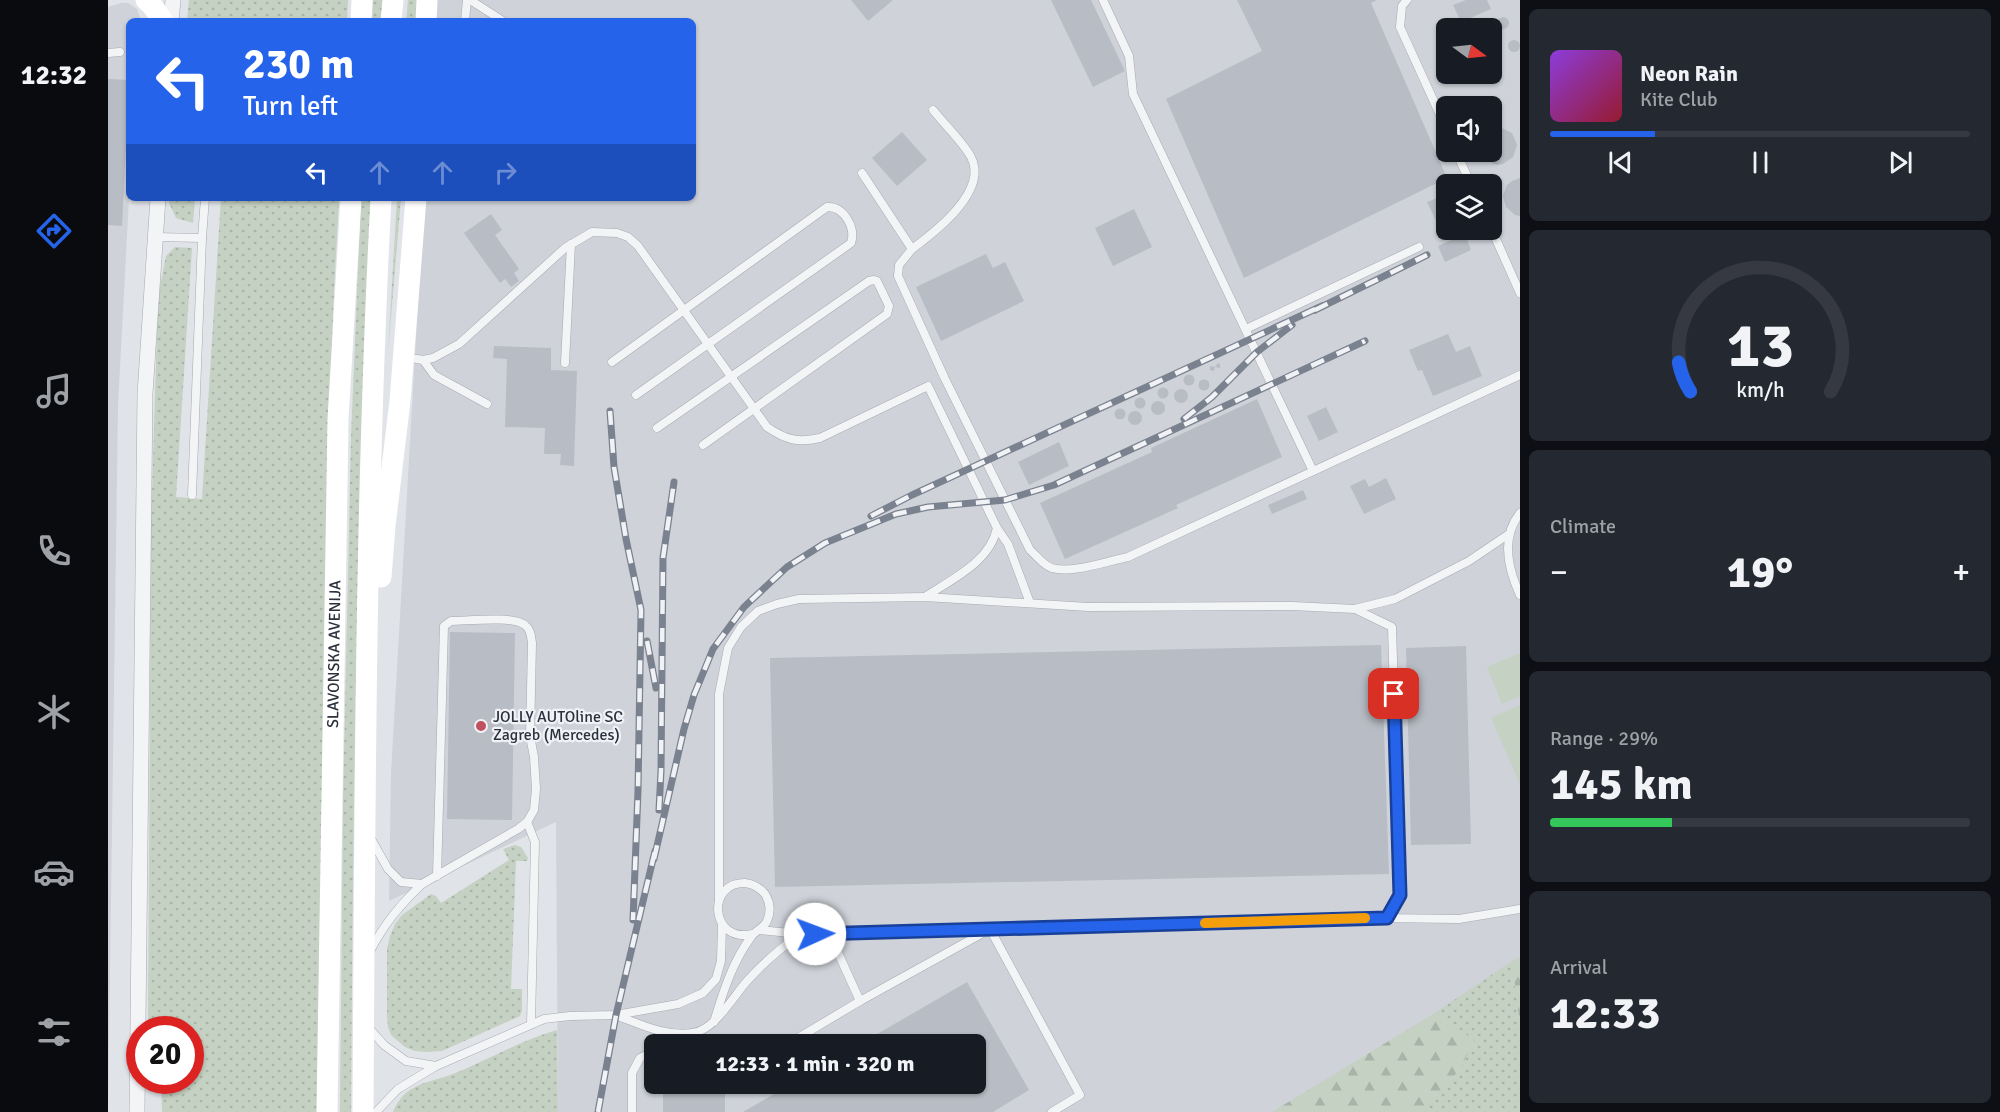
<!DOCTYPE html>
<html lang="en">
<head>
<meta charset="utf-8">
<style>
  :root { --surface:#171b24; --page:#242831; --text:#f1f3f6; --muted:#9ea1a6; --line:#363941; --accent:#2563eb }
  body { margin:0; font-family:Signika,sans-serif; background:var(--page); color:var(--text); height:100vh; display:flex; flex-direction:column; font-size:22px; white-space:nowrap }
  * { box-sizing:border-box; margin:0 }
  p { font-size:20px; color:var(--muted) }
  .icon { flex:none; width:33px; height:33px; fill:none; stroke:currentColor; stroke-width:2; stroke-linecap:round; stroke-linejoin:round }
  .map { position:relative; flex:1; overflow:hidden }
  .details { display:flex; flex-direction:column; gap:9px; padding:9px; background:#0d0f14; width:480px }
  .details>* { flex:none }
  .guide { position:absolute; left:18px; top:18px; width:570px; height:183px; border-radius:9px; box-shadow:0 2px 4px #0004; background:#2563eb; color:#fff; overflow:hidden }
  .needle { width:39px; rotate:105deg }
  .buttons { position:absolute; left:1328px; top:18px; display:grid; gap:12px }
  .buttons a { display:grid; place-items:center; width:66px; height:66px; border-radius:9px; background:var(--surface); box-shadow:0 2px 4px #0004; font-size:30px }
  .speed { position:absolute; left:18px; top:1016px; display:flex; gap:12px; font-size:30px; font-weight:700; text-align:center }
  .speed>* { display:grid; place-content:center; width:78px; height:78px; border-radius:50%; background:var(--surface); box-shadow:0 2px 4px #0004; line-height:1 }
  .speed .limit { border:9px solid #d22; background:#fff; color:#111 }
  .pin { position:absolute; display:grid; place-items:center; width:51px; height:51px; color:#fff; margin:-26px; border-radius:12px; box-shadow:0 3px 9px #0006 }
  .me { position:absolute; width:66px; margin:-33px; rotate:88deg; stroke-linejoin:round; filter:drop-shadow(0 0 4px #0008) }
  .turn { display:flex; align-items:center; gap:21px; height:126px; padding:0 18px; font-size:27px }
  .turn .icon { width:78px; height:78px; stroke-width:2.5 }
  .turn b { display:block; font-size:42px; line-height:51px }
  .lanes { display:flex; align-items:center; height:57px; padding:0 18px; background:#0003; justify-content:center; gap:30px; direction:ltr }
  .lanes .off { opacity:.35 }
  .big { font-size:45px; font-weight:700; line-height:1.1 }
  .details .card { flex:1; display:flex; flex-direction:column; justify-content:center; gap:9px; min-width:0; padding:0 21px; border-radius:9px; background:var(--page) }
  .details .dial { align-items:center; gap:0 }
  .dial svg { height:156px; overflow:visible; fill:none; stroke:var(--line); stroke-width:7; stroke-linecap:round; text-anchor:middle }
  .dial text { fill:var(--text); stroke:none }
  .song { display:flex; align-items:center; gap:18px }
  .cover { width:72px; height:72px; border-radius:9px; background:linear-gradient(135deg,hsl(270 70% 55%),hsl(350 70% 35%)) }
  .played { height:6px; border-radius:3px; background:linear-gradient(90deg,var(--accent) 25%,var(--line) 25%) }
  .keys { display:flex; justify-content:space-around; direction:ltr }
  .heat { display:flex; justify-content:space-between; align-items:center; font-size:33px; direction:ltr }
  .charge { height:9px; border-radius:4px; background:linear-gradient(90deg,#34c759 29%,var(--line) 0) }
  .trip { position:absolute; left:536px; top:1034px; width:342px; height:60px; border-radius:9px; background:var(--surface); box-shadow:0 2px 4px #0004; font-weight:700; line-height:60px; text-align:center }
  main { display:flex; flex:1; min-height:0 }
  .menu { display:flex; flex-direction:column; width:108px; justify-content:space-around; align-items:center; background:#090b0e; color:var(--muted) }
  .menu .icon { width:42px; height:42px }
  .menu .active { color:var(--accent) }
  .menu b { font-size:27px; color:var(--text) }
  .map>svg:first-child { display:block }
</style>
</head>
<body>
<main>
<nav class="menu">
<b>12:32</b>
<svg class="icon active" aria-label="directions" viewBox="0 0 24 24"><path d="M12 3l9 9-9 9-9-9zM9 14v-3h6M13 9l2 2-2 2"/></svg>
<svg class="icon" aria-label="music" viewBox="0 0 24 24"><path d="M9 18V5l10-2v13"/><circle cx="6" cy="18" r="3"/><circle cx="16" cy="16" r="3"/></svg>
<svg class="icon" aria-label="phone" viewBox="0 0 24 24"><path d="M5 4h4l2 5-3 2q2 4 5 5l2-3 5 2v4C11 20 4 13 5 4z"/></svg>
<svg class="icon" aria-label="climate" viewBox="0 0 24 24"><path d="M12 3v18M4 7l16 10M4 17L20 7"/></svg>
<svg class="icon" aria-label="car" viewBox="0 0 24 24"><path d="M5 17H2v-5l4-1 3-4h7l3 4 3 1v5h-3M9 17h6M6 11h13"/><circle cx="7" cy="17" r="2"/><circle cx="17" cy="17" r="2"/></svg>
<svg class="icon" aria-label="filters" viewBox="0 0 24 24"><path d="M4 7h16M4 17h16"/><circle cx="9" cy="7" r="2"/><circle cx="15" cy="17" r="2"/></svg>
</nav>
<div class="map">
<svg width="1412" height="1112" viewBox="0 0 1412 1112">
  <defs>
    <pattern id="grass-dots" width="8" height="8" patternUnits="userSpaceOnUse" patternTransform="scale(1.5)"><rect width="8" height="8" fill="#c5d1c2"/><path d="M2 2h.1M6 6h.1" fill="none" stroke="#a9b4a8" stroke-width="1.8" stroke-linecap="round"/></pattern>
    <pattern id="forest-firs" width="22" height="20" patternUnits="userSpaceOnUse" patternTransform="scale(1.5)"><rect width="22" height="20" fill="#c5d1c2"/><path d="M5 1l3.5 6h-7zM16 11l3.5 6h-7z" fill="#a9b4a8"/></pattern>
  </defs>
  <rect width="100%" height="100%" fill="#e0e3e8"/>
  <g fill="#cfd2d9" fill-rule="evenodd">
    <path d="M328 0H1412V1112H450L448 822 281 901 283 773 316 198H585V21H327ZM1338 28H1383V74H1338ZM1338 106H1383V152H1338ZM1338 184H1383V230H1338ZM546 1044H867V1083H546Z"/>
    <polygon points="13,3 20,3 29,9 32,18 32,21 21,21 21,198 10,405 0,1112 0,7"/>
  </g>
  <g fill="url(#grass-dots)">
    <polygon points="81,0 240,0 239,21 79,21"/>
    <polygon points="265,0 276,0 274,21 264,21"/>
    <polygon points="300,0 310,0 308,21 298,21"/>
    <polygon points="62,198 87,198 85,223 68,218 61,203"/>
    <polygon points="113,198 231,198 225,312 209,1112 54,1112 53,1080 82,1080 82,1029 40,1029 40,1026 43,525 50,297 58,256 67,247 84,248 68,497 94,499"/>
    <path d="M253 198H263C249 502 245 807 243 1112H232L235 801 243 437Z"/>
    <polygon points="289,198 293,198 280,353"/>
    <polygon points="407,845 413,847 420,858 419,861 408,861 403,989 414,989 414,1010 412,1016 334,1051 318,1052 307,1051 297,1047 283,1035 280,1027 279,1016 279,949 282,936 287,924 294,915 323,894 328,896 333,903 401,860 395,849"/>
    <polygon points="1404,961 1412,1025 1412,1112 1314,1112 1352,1069 1366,1041 1330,1011"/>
    <path d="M449 1030 450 1112H285C288 1104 294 1095 302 1090 315 1081 331 1080 345 1074 380 1060 413 1040 449 1030Z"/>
  </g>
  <g fill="url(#forest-firs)">
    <polygon points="1412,957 1412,1025 1404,961"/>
    <polygon points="1330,1011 1366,1041 1352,1069 1314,1112 1164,1112"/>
  </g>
  <g fill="#c5d1c2">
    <polygon points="1412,653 1412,696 1394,704 1379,667"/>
    <polygon points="1412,705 1412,784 1383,718"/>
  </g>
  <g fill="#b8bcc4">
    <polygon points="743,0 785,0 760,21"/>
    <polygon points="943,0 983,0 1017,71 985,87"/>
    <polygon points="1129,0 1269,0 1263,3 1339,178 1136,278 1058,99 1154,51"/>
    <polygon points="1358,0 1379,0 1383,9 1353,22 1345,5"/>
    <circle cx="1395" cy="23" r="6"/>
    <polygon points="1369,24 1374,24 1379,28 1364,28"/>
    <circle cx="1406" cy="46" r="6"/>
    <circle cx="1388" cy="54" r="6"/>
    <polygon points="1383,66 1386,73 1385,77 1380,79 1376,78 1373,74 1383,74"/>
    <polygon points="1351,74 1365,74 1357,78"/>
    <polygon points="0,79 21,80 14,226 0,225"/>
    <polygon points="1392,127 1404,133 1409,145 1405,157 1395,164 1389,165 1378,160 1372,152 1383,152 1383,128"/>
    <polygon points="794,132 819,160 789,186 764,158"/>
    <polygon points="1412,178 1412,216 1407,215 1398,207 1395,196 1399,185 1404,181"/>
    <polygon points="1337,195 1338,223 1331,227 1319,202"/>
    <polygon points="1026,209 1044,247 1005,266 987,228"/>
    <polygon points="383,214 394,230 387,235 411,269 406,273 411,281 403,287 397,279 392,283 356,233"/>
    <polygon points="1357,234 1363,250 1337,262 1330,246"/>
    <polygon points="878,254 885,268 897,262 916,301 833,341 808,287"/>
    <polygon points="1340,334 1348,352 1362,346 1374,376 1325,396 1314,370 1310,371 1301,350"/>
    <polygon points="386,346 443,348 443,370 469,371 466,466 452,465 453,454 436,454 437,428 397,427 399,359 385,358"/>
    <polygon points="1110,363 1112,364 1112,368 1107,367 1106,371 1102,370 1102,366 1107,367"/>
    <circle cx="1081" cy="380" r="5.5"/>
    <circle cx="1096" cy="385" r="5.5"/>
    <circle cx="1055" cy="393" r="5.5"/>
    <circle cx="1073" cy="396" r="7"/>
    <circle cx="1032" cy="403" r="5.5"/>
    <polygon points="1149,399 1174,457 1068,505 1070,508 957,559 932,503 1044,452 1043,448"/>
    <circle cx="1050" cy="408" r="7"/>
    <polygon points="1218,407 1230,432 1211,441 1199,416"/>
    <circle cx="1012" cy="414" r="5.5"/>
    <circle cx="1027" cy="418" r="7"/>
    <polygon points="951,442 961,466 921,485 910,462"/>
    <polygon points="1278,478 1288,499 1256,514 1242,486 1257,479 1261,487"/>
    <polygon points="1195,490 1199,499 1164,514 1160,505"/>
    <polygon points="342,632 407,633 404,820 339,819"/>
    <polygon points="1273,645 1281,874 667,887 662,658"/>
    <polygon points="1358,646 1363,844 1303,845 1298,648"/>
    <polygon points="859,982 921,1090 885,1112 635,1112 685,1083 867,1083 867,1044 752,1044"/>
    <rect x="555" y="1083" width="62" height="29"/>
  </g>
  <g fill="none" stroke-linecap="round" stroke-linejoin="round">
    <g stroke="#a6aab1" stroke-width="9">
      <g id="lane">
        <polyline points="362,0 395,21"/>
        <polyline points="995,0 1021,56 1025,94 1205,471"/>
        <polyline points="1299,0 1294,6 1292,27 1338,128"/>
        <polyline points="357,21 359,0"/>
        <polyline points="0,53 12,52"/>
        <polyline points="1348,152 1363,184"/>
        <path d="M754 173 804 249 791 265 790 276 837 379 922 550C928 555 936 566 944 568 964 574 999 561 1020 557L1412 375"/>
        <polyline points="1383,228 1412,293"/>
        <polyline points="47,237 94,238 97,198"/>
        <path d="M804 249C827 232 881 191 863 157 855 142 836 124 825 110"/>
        <polyline points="1138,329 1311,247"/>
        <path d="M297 357 315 360 325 358 351 344 457 248 484 232 509 233 520 237 530 246 659 427C678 440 690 443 712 438L820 386 889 528C882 562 844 579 817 597"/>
        <polyline points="315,360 326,375 379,404"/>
        <path d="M504 362 719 207C736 206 748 228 743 243L528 395"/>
        <polyline points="457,363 463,244"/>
        <polyline points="549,428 761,281 766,280 769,281 781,306 779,314 595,445"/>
        <polyline points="84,495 94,238"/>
        <path d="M1412 513C1393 537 1400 569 1412 595"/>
        <polyline points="889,528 900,544 922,603"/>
        <polyline points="1247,609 1284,627 1292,895 1279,918"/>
        <polyline points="419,822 427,842 423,1024"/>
        <path d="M314 884 410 829 419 822 426 810 428 789 426 757 422 736 424 643C423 637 423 630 418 626 407 615 359 621 343 621L336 626 329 876"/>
        <polyline points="611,899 611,694 620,648 633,627 650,611 669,604 691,599 817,597 980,607 1184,606 1247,609 1287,599 1361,561 1401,534"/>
        <polyline points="652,930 692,934 1269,918 1351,919 1412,909"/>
        <polyline points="721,933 752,1001"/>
        <path d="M262 951C277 923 291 906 314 884L293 882 280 869 262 837"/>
        <path d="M510 1016C534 1025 558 1037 585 1033 607 1030 626 995 640 980 656 962 673 948 692 934"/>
        <path d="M606 1022C615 992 625 961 643 937 648 930 656 928 659 921 663 912 662 902 657 894 652 888 645 884 637 883 598 882 602 944 645 934"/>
        <polyline points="260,1027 276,1045 298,1061 328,1066 290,1089 268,1112"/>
        <polyline points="680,1044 752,1001 882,929 972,1095 944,1112"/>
        <polyline points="328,1066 436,1019 462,1016 508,1015 570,1004 595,993 608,979 613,961 614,925"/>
        <polyline points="524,1112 524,1073 532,1058 546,1051"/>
      </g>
    </g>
    <g stroke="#a6aab1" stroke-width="16">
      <g id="street">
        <polyline points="63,21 65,0"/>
        <polyline points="29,1112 37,394 50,198"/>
      </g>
    </g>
    <use href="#lane" stroke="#f3f4f6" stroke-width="8"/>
    <use href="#street" stroke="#f3f4f6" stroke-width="15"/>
    <g stroke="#fff" stroke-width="21">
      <polyline points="38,0 43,4 55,21"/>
      <polyline points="253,21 254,0"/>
      <polyline points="283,21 285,0"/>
      <polyline points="318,21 319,0"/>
      <polyline points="273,577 277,526 292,401 308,198"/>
      <path id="s1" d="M219 1112 230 419 243 198"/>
      <path d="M255 1112C257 807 257 503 273 198"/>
    </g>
    <g stroke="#7b828f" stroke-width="7">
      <g id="rail">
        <polyline points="1207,310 1319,255"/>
        <polyline points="502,411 506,467 518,539 533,610 530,791 525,920"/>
        <polyline points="1076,419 1104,397 1149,352 1184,325"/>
        <polyline points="763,516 804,495 1214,306"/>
        <polyline points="539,641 548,688"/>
        <polyline points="551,810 553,771 555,558 566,482"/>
        <polyline points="546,859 576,729 586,695 605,649 636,607 679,567 717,543 788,514 820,507 897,500 946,485 1257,341"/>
        <polyline points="490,1112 508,1015 547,851"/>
      </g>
    </g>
    <use href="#rail" stroke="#f0f2f5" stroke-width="4.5" stroke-dasharray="14" stroke-linecap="butt"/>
  </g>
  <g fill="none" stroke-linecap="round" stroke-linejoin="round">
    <g stroke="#184099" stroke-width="15">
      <polyline id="route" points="707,934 1279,918 1292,895 1286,694"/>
    </g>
    <use href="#route" stroke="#2563eb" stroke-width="10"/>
    <polyline stroke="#f59e0b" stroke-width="10" points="1097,923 1257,918"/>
  </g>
  <circle fill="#c0525f" stroke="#f0f2f5" stroke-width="2" cx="373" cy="726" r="6"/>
  <g text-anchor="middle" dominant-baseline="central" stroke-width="4.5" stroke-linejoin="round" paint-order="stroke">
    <g font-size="16" fill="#2b313d" stroke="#f0f2f5">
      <text stroke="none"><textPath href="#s1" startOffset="458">SLAVONSKA AVENIJA</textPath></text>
    </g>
    <g font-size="16" fill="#2b313d" stroke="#f0f2f5" text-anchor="start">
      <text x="385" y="717">JOLLY AUTOline SC<tspan x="385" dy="18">Zagreb (Mercedes)</tspan></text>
    </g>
  </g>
</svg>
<div class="buttons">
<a><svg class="needle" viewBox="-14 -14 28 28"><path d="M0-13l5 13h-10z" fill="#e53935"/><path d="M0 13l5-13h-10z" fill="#9ea1a6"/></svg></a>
<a><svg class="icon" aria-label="sound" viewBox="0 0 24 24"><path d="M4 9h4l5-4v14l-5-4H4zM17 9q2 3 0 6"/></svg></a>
<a><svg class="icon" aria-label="layers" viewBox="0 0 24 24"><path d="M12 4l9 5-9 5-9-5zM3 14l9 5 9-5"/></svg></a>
</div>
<div class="speed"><div class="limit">20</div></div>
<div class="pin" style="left:1286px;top:694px;background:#d93025"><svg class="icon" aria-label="arrive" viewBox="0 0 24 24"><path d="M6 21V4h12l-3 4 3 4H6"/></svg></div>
<svg class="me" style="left:707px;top:934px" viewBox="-20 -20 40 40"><circle r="19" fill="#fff"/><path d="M0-13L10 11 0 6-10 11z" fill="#2563eb"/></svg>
<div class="trip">12:33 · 1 min · 320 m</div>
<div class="guide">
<div class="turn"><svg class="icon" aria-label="left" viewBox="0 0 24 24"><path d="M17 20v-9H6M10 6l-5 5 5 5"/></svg><div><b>230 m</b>Turn left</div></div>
<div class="lanes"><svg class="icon" aria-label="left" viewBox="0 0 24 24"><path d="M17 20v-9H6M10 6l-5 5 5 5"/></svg><svg class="icon off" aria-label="ahead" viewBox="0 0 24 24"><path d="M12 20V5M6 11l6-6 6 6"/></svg><svg class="icon off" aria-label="ahead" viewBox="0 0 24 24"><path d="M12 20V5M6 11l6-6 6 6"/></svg><svg class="icon off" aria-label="right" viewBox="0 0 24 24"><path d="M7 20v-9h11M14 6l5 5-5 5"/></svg></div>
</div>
</div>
<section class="details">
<div class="card">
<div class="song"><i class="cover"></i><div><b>Neon Rain</b><p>Kite Club</p></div></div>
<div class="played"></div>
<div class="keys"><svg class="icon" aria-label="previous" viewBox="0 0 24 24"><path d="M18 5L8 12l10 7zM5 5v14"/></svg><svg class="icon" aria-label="pause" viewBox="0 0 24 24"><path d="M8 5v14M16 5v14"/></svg><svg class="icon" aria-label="next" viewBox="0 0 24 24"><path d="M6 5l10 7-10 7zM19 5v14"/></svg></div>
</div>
<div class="card dial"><svg viewBox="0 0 100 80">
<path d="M14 69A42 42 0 1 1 86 69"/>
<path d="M14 69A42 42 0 0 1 8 54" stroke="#2563eb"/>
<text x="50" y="56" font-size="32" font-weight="700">13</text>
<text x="50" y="72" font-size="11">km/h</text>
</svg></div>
<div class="card"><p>Climate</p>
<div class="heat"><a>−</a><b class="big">19°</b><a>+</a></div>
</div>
<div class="card"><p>Range · 29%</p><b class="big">145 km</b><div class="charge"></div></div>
<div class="card"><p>Arrival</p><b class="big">12:33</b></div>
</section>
</main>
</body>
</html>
